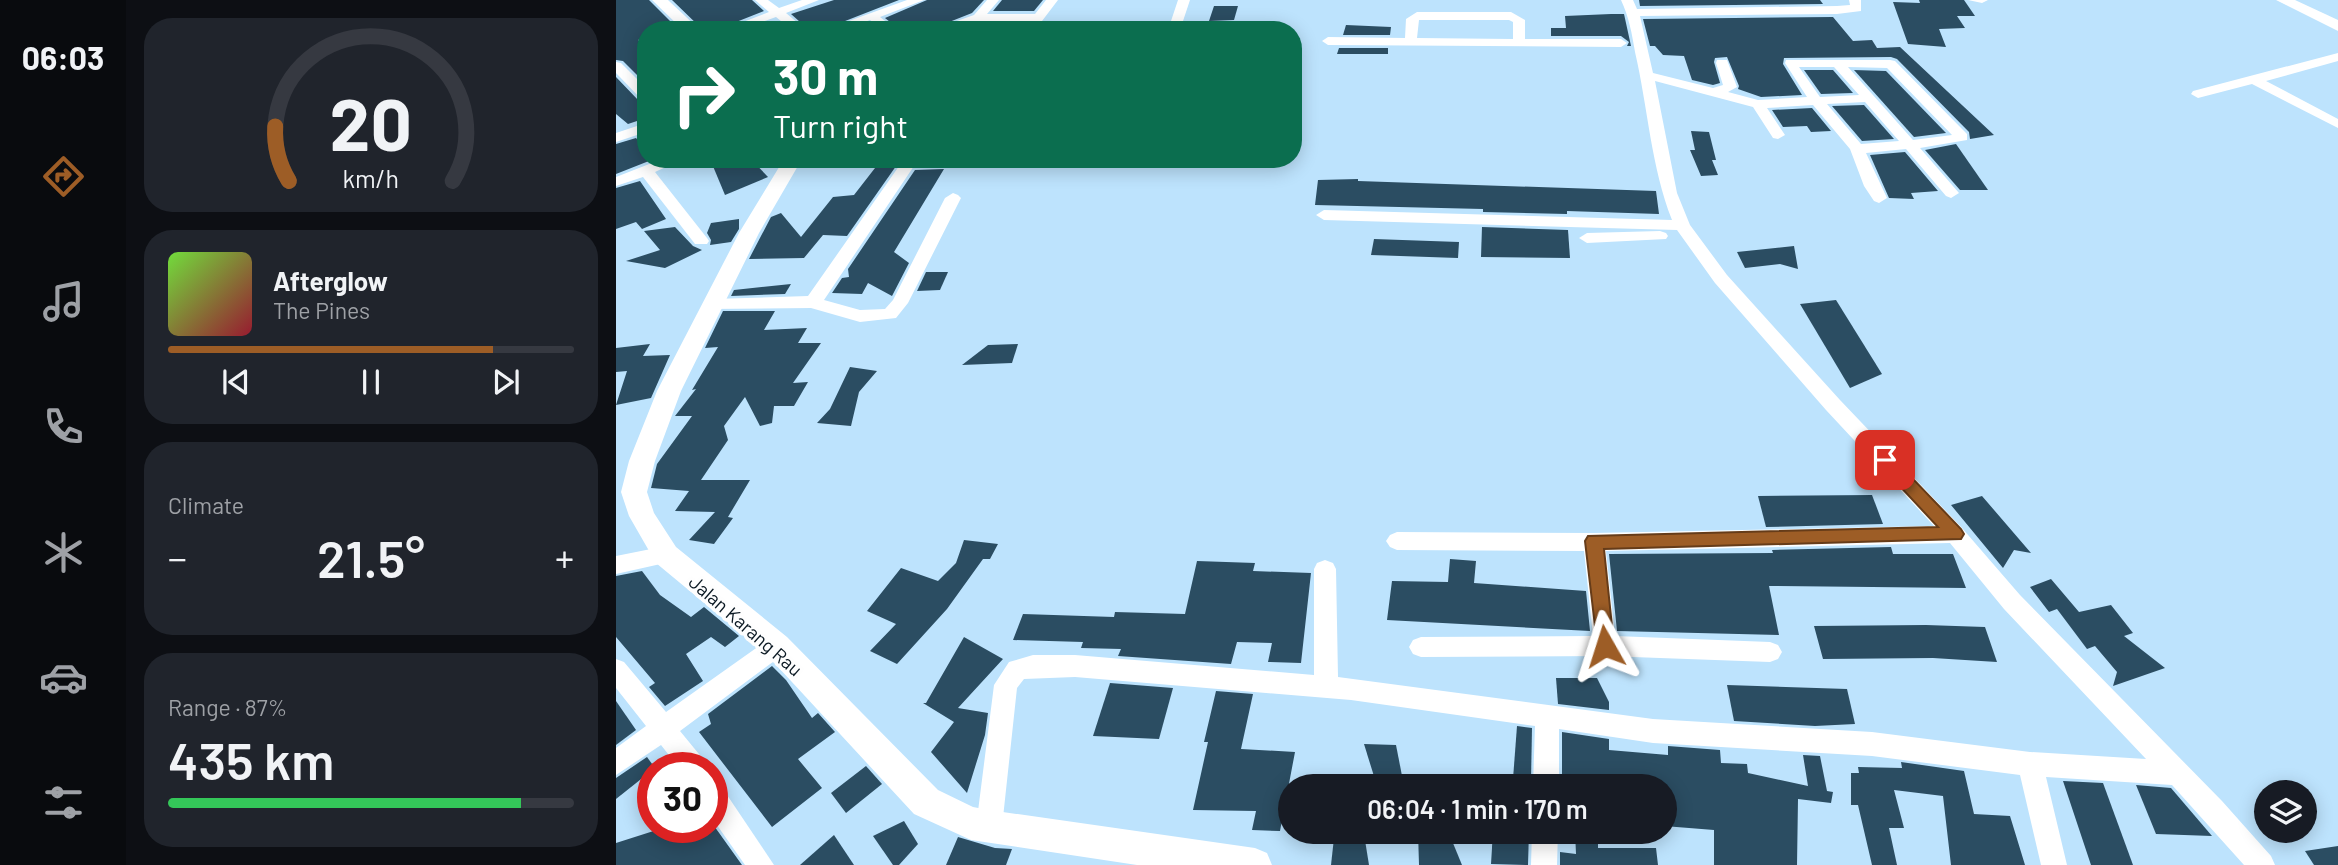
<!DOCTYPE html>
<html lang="en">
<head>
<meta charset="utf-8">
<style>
  :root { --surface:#171b24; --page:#20242c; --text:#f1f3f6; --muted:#9ea1a6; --line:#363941; --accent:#9d5d26 }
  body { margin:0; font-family:Barlow,sans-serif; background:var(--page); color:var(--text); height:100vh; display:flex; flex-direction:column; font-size:26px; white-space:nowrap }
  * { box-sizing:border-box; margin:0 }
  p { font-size:23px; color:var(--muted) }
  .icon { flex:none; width:38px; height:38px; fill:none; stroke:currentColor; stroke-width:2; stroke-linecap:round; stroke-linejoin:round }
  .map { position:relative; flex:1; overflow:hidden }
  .details { display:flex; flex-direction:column; gap:18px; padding:18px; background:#0d0f14; width:490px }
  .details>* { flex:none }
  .guide { position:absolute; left:21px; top:21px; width:665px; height:147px; border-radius:28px; box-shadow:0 4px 18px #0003; background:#0b6e4f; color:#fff; overflow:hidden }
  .buttons { position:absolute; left:1638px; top:780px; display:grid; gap:14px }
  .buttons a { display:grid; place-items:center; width:63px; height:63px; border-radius:50%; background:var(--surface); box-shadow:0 4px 18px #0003; font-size:35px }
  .speed { position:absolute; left:21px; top:752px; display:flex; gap:14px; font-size:35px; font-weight:700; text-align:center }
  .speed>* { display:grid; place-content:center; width:91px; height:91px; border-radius:50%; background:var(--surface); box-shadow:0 4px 18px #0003; line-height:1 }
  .speed .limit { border:10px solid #d22; background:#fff; color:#111 }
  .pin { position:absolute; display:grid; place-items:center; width:60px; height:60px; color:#fff; margin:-30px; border-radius:14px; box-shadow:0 4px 10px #0006 }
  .me { position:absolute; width:77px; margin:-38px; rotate:354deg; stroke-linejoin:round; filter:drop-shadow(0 0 5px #0008) }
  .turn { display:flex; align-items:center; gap:24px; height:147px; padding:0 21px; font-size:32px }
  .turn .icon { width:91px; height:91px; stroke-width:2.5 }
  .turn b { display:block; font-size:49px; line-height:60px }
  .big { font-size:52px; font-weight:600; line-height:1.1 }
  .details .widget { flex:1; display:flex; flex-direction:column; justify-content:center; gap:10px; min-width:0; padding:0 24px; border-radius:28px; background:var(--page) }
  .details .dial { align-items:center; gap:0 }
  .dial svg { height:182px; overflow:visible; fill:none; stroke:var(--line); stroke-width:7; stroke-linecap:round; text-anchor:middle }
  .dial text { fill:var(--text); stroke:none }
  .song { display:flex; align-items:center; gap:21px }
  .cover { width:84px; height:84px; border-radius:10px; background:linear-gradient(135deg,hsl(100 70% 55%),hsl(350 70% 35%)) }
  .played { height:7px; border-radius:4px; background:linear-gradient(90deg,var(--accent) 80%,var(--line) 80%) }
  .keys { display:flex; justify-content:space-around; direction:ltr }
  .heat { display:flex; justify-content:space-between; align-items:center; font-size:38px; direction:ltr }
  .charge { height:10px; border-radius:5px; background:linear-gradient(90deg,#34c759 87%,var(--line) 0) }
  .trip { position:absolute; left:662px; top:774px; width:399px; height:70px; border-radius:35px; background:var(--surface); box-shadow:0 4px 18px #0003; font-weight:600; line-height:70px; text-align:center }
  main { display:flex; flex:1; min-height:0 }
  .dock { display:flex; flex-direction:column; width:126px; justify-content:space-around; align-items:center; background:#090b0e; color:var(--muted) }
  .dock .icon { width:49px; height:49px }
  .dock .on { color:var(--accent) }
  .dock b { font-size:32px; color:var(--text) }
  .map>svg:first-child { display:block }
</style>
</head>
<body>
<main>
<nav class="dock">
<b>06:03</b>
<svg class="icon on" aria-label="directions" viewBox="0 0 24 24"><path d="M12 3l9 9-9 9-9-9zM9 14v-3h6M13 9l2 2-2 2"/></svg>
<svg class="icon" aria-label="music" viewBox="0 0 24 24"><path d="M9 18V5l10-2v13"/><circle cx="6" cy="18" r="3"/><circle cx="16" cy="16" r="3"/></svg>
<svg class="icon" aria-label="phone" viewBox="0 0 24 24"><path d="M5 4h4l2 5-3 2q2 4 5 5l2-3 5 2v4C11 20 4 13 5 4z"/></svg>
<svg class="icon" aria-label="climate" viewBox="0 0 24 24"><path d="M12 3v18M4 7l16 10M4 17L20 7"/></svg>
<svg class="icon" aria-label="car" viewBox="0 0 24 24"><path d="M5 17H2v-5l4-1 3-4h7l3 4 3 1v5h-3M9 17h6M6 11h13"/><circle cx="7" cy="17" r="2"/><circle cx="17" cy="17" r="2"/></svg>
<svg class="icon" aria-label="filters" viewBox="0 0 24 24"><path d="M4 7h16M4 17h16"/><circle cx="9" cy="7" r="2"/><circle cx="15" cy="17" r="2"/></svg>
</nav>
<section class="details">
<div class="widget dial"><svg viewBox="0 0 100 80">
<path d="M14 69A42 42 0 1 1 86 69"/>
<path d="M14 69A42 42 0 0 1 8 45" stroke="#9d5d26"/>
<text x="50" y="56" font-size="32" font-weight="700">20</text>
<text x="50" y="72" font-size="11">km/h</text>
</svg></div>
<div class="widget">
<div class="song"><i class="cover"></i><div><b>Afterglow</b><p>The Pines</p></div></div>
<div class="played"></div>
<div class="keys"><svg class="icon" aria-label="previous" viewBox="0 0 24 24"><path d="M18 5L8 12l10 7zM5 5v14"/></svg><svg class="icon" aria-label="pause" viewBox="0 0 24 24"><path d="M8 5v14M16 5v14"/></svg><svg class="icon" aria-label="next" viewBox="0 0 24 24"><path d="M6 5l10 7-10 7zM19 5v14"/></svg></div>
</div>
<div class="widget"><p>Climate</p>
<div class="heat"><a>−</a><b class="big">21.5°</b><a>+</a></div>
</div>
<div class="widget"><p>Range · 87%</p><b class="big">435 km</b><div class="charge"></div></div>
</section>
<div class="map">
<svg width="1722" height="865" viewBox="0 0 1722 865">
  <rect width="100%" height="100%" fill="#bde3fd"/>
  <g fill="#2b4d62">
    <polygon points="0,0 33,0 63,30 30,30 30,37 22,40 30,45 30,84 7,61 0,60"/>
    <polygon points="56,0 136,0 148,11 105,28 100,23 86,29"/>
    <polygon points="218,0 283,0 206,30 193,30 175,14"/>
    <polygon points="311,0 368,0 356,13 313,30 284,30 269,18"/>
    <polygon points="386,0 427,0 418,11 377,11"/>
    <polygon points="1023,0 1204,0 1207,4 1024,6"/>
    <polygon points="1303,0 1348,0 1359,16 1341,16 1349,28 1323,29 1330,47 1292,44 1277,2 1304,3"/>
    <polygon points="598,6 622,6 618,20 593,21"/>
    <polygon points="995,14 1008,14 1015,46 1011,46 1013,42 1005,36 935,36 935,28 950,28 949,16"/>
    <polygon points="1217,17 1237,41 1256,40 1261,48 1284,47 1378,135 1354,139 1353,132 1281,59 1275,57 1168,58 1167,64 1186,95 1145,97 1122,89 1123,86 1111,57 1099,58 1098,62 1104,83 1097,85 1076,80 1068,56 1047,55 1039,46 1034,46 1027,19"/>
    <polygon points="730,25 775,27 774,35 727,35"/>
    <polygon points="723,48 772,48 772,54 721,54"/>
    <polygon points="1188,70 1217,70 1237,93 1205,94"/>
    <polygon points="1238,70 1270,71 1330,133 1298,137"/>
    <polygon points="0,77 23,101 30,103 30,118 12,124 0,114"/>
    <polygon points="1248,105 1278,139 1246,141 1216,106"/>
    <polygon points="1196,108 1215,131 1195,132 1191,126 1167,127 1156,110"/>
    <polygon points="1075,131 1093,132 1100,160 1096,160 1102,175 1085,176 1074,150 1079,150"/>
    <polygon points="20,138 30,149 30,159 38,159 0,174 0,144"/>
    <polygon points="1340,144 1372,190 1344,190 1309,150"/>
    <polygon points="1289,152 1322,191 1295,193 1298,199 1273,198 1254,155"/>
    <polygon points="94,159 135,159 152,177 109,195"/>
    <polygon points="266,159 285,159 231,236 207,235 188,258 133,259 155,217 165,213 185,237 217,197 238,195"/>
    <polygon points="328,169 278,252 293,263 276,296 252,283 246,294 216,293 226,278 233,277 232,269 299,170"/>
    <polygon points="742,179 742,181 1040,191 1043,214 951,211 951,214 867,212 867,209 699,205 702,180"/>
    <polygon points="24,181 50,219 26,229 20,222 0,229 0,188"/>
    <polygon points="123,219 123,229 115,242 94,245 95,240 91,233 95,223"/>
    <polygon points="59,227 77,246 86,250 49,268 10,261 44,250 28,231"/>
    <polygon points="866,227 952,230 954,258 865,257"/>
    <polygon points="758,239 843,242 842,258 755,255"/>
    <polygon points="1178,246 1182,269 1164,264 1129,268 1121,252"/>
    <polygon points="310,272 332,272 324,290 301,291"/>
    <polygon points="175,284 169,294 115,296 118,290"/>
    <polygon points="1220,300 1266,374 1234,388 1184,304"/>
    <polygon points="107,311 159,311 148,330 191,328 182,343 205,343 177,383 192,382 178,406 158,406 156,423 144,426 129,397 108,426 112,440 85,480 134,480 112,517 117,518 98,544 73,540 99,512 59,511 73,491 35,488 41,464 76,416 59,416 80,389 76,390 102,347 89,348"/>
    <polygon points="34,344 27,356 54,355 35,398 0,405 11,371 0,372 0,348"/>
    <polygon points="402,344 396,363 346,365 372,345"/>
    <polygon points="234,367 261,371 243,392 235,426 201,423 214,409"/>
    <polygon points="1256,495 1267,524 1150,527 1142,496"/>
    <polygon points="1366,496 1415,553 1398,550 1387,568 1335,505"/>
    <polygon points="348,540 382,544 374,559 367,559 331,609 281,664 254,651 280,624 251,611 285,568 322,581 340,563"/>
    <polygon points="1275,547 1277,554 1337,554 1350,588 1153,586 1163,635 1001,631 993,554 1157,553 1156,550"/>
    <polygon points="834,559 860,561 858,583 970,591 974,631 771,620 776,581 832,582"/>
    <polygon points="581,561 639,563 637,571 695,573 685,663 652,662 656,643 621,642 615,664 502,656 505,649 465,648 467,642 397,640 407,614 498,617 499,612 569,614"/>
    <polygon points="26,571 44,595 75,617 88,607 123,636 109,647 95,637 70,654 87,681 49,706 33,687 39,683 0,637 0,576"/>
    <polygon points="1435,579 1463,612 1495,605 1517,633 1508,636 1549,668 1497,686 1501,672 1479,646 1471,649 1441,609 1433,612 1414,587"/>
    <polygon points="1310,625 1369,627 1381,662 1317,658 1207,659 1198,626"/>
    <polygon points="348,637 387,659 342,708 372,713 369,735 351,793 315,752 338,722 307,703 310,703"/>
    <polygon points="156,666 170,680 196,718 202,713 219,732 182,759 206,788 156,827 83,732 95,724 92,714"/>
    <polygon points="940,678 981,678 993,702 993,710 942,704"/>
    <polygon points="494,683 557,688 543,739 477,736"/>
    <polygon points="1111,685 1231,689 1239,724 1199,726 1118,721"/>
    <polygon points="600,691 637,694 625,749 679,752 664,831 636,830 640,811 577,810 592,742 588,742"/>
    <polygon points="0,701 20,730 0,745"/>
    <polygon points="901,726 916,728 915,781 897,779"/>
    <polygon points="946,732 993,739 993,750 1052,755 1052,746 1104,750 1105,763 1131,764 1132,773 1192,786 1187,755 1204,756 1211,791 1217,792 1215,803 1182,799 1181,865 1098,865 1098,830 1048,826 1048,786 946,786"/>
    <polygon points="748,744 780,745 788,786 761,786"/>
    <polygon points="31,757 39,768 0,799 0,778"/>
    <polygon points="1285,762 1348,771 1358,814 1394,816 1409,865 1335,865 1327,796 1278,790 1288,828 1273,828 1281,865 1256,865 1242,805 1235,805 1235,773 1243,773 1242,767 1286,768"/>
    <polygon points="250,766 266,784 230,813 215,793"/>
    <polygon points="1447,781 1487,783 1517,865 1475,865"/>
    <polygon points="1520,785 1555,788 1596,836 1540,834"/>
    <polygon points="288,821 302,844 283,865 277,865 257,836"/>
    <polygon points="96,823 126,865 0,865 0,843 47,828 96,828"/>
    <polygon points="802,831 832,831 846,865 803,865"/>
    <polygon points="877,831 913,831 912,865 875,864"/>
    <polygon points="959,831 982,831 982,848 1040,848 1042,865 944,865 944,852 960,854"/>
    <polygon points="748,834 753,865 715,865 718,838"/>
    <polygon points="218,835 238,865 184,865"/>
    <polygon points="342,837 379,848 396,849 390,865 330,865"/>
    <polygon points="1722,846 1722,865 1698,865 1689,851"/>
  </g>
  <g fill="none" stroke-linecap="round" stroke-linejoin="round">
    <g fill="#fff" fill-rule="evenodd">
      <polygon points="139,0 152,0 163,8 186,0 203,0 170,13 190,30 176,30 160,17 124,30 106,30 153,12"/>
      <polygon points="291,0 308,0 264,17 281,30 267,30 254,20 227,30 208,30"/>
      <polygon points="371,0 383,0 371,14 419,14 430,0 442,0 426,21 422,22 363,22 335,30 315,30 358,15"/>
      <polygon points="562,0 574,0 566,24 663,22 669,26 663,30 552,30"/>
      <path d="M1005 0H1017L1021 9 1221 6 1234 5 1233 0H1245V11L1221 14 1024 16 1037 73 1097 88 1107 85 1100 63 1101 60H1111L1121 87 1112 92 1142 100 1191 97 1169 63 1170 60H1274L1279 61 1351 134V140L1304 148 1343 193 1335 198 1330 196 1290 149 1250 153 1271 198 1263 203 1258 201 1248 186 1234 149 1197 105 1151 108 1169 135 1162 139 1157 138 1137 107 1039 81 1061 193 1074 225 1111 275 1224 400 1346 528 1404 595 1606 801 1655 856 1659 865H1628L1556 785 1430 777 1451 865H1425L1404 775 1256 756 1037 743 943 729V786H917L919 726 735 700 459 677 408 679 401 688 386 827 382 836 373 840 364 836 360 827 378 685 393 662 417 655H459L698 675V569L701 563 709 560 717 563 720 569 722 677 1037 719 1256 732 1414 752 1530 759 1388 609 1334 543 990 551 999 636 1154 642 1162 645 1166 652 1162 659 1154 662 989 656 805 657 797 654 793 647 797 640 805 637 977 636 968 551 781 550 774 547 770 541 774 535 781 532 978 533 1318 526 1210 410 1099 283 1061 230 708 220 700 215 708 210 1056 220C1035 167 1032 108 1019 52 1016 34 1013 17 1005 0ZM1183 67H1218L1243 95 1204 97ZM1232 67 1271 68 1336 135 1297 140ZM1249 102 1283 141 1245 144 1211 104Z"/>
      <polygon points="1352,0 1372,0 1366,3"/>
      <path d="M801 12H895L909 20V39H1005L1011 43 1005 47 712 45 706 41 712 37 789 38 790 19ZM803 20H893L897 22V39L801 38Z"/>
      <polygon points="1722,53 1722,61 1650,81 1722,119 1722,128 1636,84 1582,98 1575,94 1577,91"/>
      <polygon points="0,62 5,63 30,88 30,100 25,99 0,73"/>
      <polygon points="30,123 30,132 0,142 0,133"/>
      <polygon points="46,159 67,159 39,172 91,238 93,241 91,244 79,244 27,177 0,186 0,177"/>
      <polygon points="288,159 302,160 208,300 244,310 269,309 277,300 329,198 337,193 342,195 345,198 292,303 280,318 244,322 195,308 90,309 87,305 90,301 96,299 192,296"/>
      <polygon points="1044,231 1050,233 1052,236 1050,239 971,243 963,238 971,233"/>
      <polygon points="50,546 58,549 61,555 58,561 0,574 0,556"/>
      <polygon points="161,636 169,639 172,646 169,653 64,731 87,759 90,768 63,768 45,745 0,775 0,748 30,726 0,688 0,659 8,662 50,712 153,639"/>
      <polygon points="96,782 105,786 158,865 129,865 96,818"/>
      <polygon points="916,831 942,831 941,865 915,865"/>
    </g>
    <g fill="#fff" fill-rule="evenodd">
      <polygon points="36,0 52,0 84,30 67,30"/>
      <polygon points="1660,0 1679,0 1722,20 1722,31"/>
      <polygon points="168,159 186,159 143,233 65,391 39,461 31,492 38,513 60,547 171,637 322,790 357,807 373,810 639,848 651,853 656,865 521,865 355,840 298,814 151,655 40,563 13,516 5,492 13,461 41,391 123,233"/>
    </g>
  </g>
  <polygon fill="#9d5d26" stroke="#663c19" stroke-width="2" points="1269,454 1275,456 1345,529 1348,534 1345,539 988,549 998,646 996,652 989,654 982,652 969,541 972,536 1322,527 1264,465 1261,460 1264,456"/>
  <g text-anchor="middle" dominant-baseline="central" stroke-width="7" stroke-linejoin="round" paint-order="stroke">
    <g font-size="19" fill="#0a1822" stroke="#fefefe">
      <text transform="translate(130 625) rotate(41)">Jalan Karang Rau</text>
    </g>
  </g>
</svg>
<div class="buttons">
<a><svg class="icon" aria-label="layers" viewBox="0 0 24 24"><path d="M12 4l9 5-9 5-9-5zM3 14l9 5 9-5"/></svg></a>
</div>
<div class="speed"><div class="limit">30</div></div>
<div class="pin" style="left:1269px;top:460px;background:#d93025"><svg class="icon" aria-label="arrive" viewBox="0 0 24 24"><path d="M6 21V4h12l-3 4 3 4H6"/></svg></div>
<svg class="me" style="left:989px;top:646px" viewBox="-20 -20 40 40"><path d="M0-17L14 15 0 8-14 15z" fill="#9d5d26" stroke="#fff" stroke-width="4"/></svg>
<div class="trip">06:04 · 1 min · 170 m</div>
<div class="guide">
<div class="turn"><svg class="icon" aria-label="right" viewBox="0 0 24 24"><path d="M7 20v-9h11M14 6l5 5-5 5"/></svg><div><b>30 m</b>Turn right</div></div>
</div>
</div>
</main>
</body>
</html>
